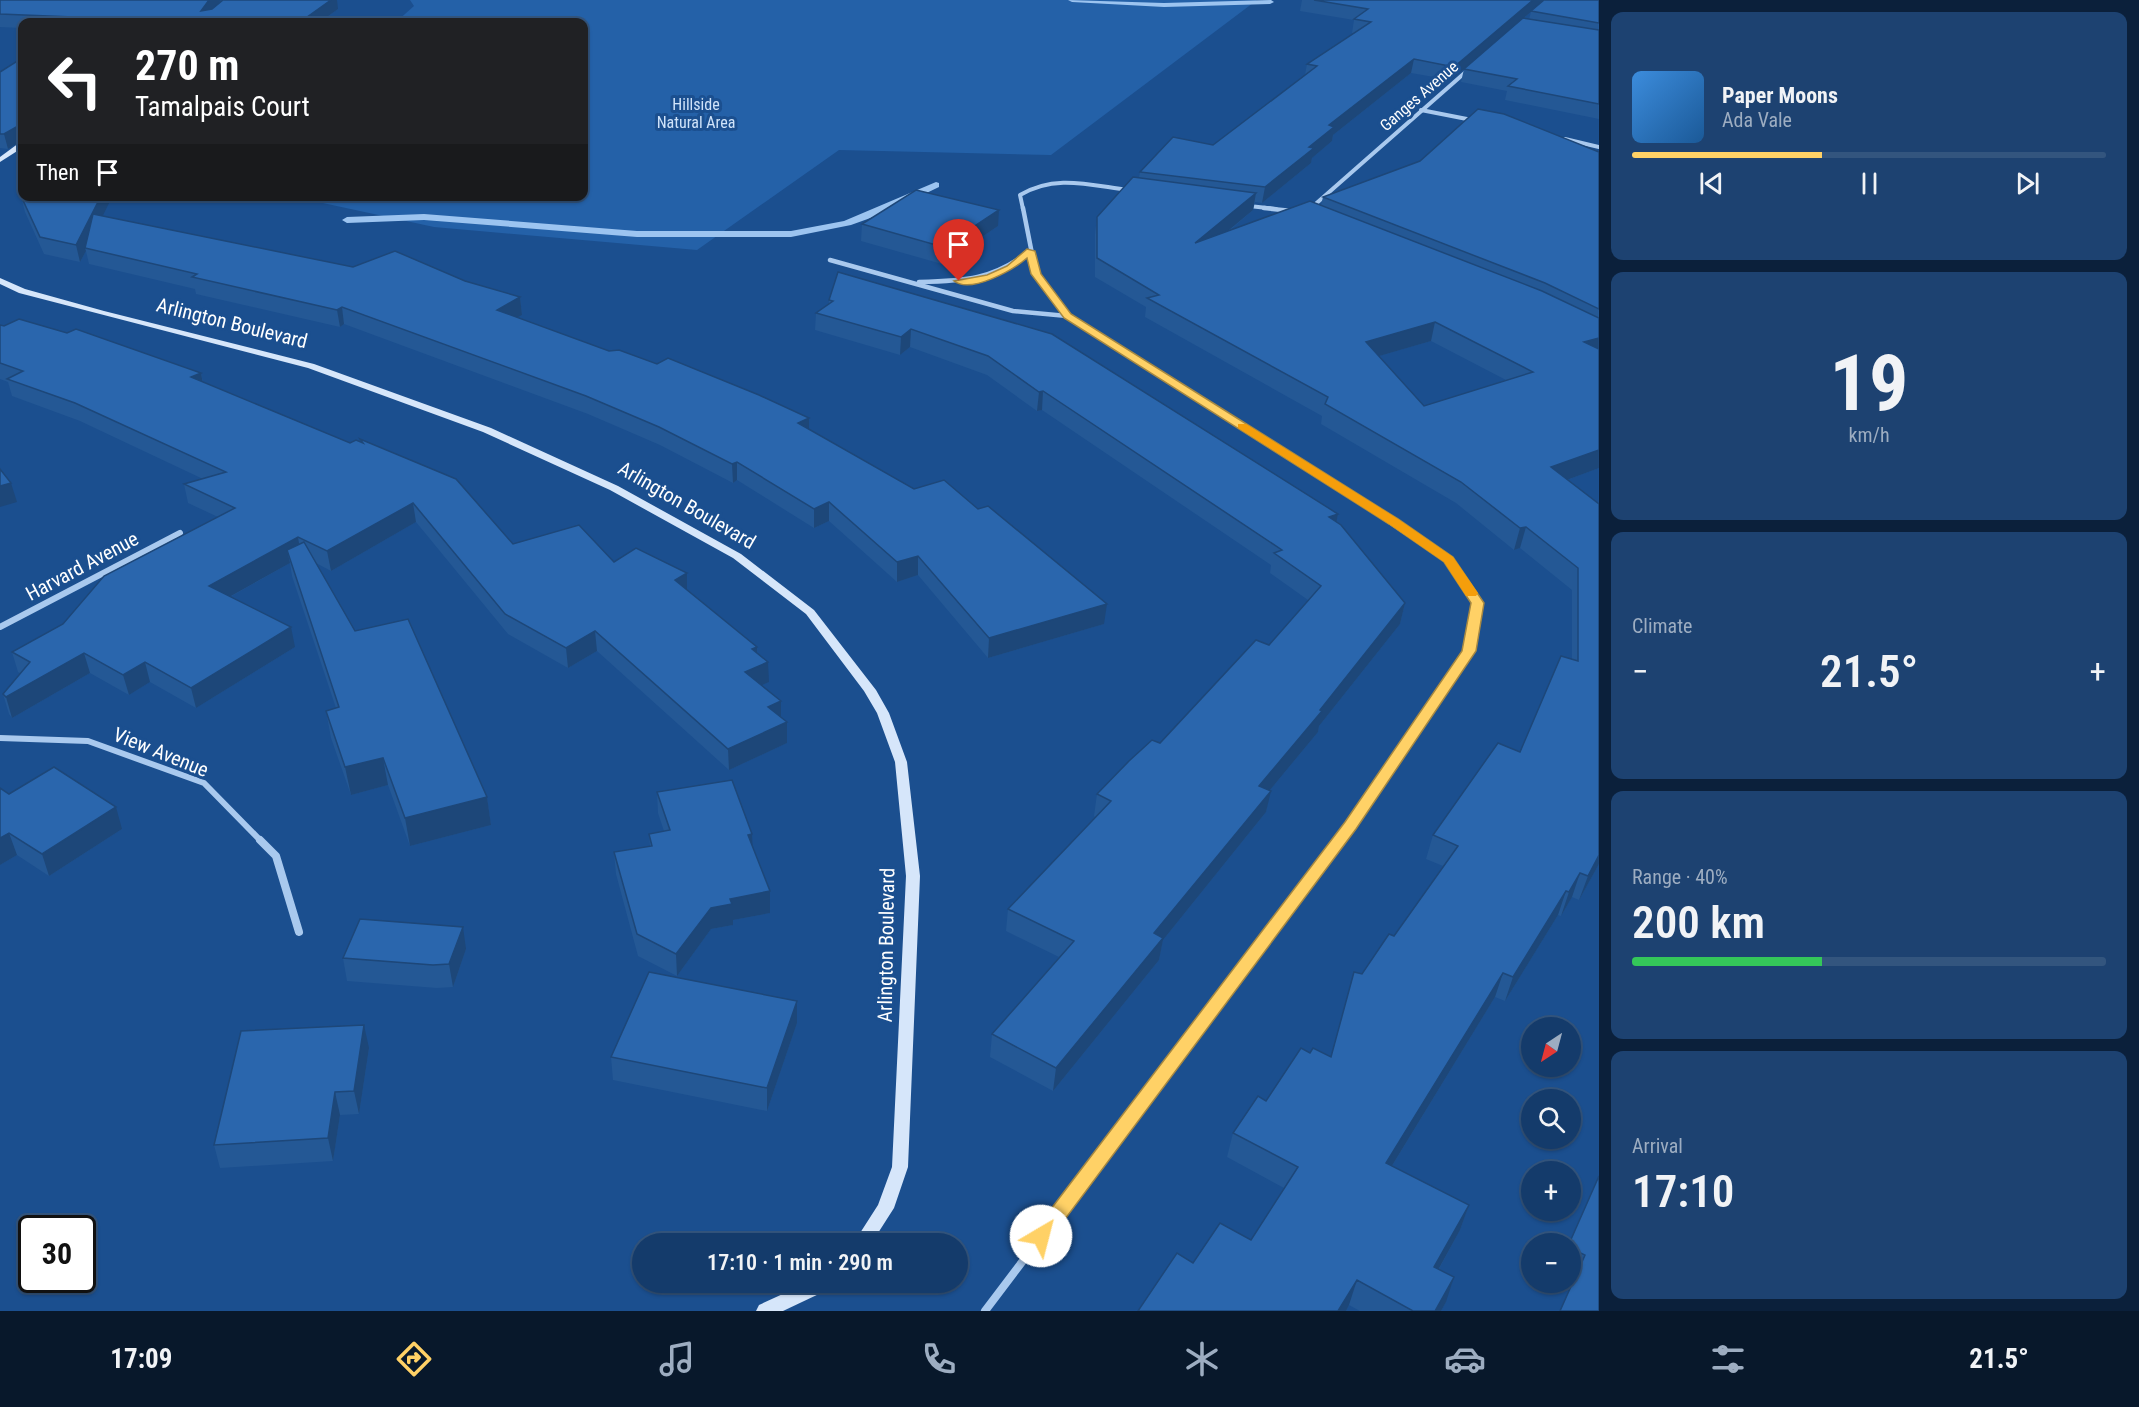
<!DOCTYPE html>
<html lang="en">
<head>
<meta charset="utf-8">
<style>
  :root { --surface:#143b6b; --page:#1d4271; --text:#f1f3f6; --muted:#9dadc1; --line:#33557e; --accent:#ffd166 }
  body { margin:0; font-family:"Roboto Condensed",sans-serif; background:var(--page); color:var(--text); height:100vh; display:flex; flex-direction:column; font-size:22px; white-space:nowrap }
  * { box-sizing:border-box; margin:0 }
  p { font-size:20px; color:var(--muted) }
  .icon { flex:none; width:33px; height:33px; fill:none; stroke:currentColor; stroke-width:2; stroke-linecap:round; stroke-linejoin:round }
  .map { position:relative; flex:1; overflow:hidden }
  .drawer { display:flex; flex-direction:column; gap:12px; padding:12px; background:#0b203b; width:540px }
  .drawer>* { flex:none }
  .banner { position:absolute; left:18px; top:18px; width:570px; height:183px; border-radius:12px; box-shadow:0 2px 4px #0004,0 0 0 2px var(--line); background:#202124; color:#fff; overflow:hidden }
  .needle { width:39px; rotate:216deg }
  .controls { position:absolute; left:1521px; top:1017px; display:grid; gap:12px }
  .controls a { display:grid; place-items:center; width:60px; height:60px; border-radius:50%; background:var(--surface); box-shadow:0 2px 4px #0004,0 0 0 2px var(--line); font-size:30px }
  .speed { position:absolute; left:18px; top:1215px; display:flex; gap:12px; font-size:30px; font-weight:700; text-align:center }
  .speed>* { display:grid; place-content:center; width:78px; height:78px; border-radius:50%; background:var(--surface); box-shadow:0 2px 4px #0004,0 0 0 2px var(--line); line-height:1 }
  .speed .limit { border:3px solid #111; border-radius:9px; background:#fff; color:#111 }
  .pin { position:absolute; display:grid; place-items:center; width:51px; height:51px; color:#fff; margin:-62px -26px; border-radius:50% 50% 50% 0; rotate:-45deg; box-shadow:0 0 6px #0007 }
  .pin .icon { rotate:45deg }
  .me { position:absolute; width:66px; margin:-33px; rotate:37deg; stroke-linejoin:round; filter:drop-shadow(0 0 4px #0008) }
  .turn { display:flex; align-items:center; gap:21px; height:126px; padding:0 18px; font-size:27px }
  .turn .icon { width:78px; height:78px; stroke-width:2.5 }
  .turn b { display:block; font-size:42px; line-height:51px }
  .then { display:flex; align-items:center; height:57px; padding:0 18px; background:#0003; gap:12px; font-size:22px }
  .big { font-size:45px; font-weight:600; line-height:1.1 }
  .drawer .card { flex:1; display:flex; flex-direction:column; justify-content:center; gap:9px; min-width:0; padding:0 21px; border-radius:12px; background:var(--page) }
  .drawer .dial { align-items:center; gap:0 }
  .dial b { font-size:78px; line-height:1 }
  .song { display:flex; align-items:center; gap:18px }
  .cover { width:72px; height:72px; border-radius:9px; background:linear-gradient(135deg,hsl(210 70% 55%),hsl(210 70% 35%)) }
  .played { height:6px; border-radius:3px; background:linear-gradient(90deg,var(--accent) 40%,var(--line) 40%) }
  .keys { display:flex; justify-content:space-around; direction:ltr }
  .heat { display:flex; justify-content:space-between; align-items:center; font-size:33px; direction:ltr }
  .charge { height:9px; border-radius:4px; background:linear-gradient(90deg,#34c759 40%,var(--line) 0) }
  .trip { position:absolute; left:632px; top:1233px; width:336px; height:60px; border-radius:30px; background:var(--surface); box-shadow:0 2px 4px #0004,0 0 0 2px var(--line); font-weight:600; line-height:60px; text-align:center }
  .menu { display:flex; height:96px; justify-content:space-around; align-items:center; background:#08182b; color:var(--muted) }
  .menu .icon { width:42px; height:42px }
  .menu .on { color:var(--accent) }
  .menu b { font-size:27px; color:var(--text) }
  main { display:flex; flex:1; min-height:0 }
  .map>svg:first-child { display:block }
</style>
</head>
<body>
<main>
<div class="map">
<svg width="1599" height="1311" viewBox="0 0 1599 1311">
  <rect width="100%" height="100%" fill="#1b4f8f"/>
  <polygon fill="#2461a8" points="410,0 1257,0 1051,155 839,150 697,250 434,227 295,197 584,196 584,22 396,22 414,6"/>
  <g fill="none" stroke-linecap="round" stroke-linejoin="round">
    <g fill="#9cc4f0" fill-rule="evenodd">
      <polygon points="1068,0 1164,3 1271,0 1274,2 1270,4 1164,7 1072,2"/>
      <polygon points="936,182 939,183 939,187 887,212 851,225 791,237 637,237 424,220 347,223 342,220 347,217 424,214 637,231 791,231 844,221"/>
    </g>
    <g stroke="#a9c9ee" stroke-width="4">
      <polyline points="1421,110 1472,120"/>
      <polyline points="1565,139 1599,147"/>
      <polyline points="1249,206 1276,209"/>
      <polyline points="1311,208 1468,70"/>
      <path d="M1023 209 1020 195C1055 174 1089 185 1128 190"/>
    </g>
    <g stroke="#a9c9ee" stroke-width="4.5">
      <polyline points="1023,208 1036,274 1067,316 1331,483"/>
      <polyline points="1264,208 1292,211"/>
      <polyline points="830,260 1013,311 1067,316"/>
      <path d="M919 282C965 281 992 280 1030 251"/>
    </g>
    <g stroke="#a9c9ee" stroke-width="6">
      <polyline points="1329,481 1448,560 1478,603 1469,651 1339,841"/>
      <polyline points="0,627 180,533"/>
      <polyline points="0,738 88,741 204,783 261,841"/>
    </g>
    <g stroke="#a9c9ee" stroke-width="8">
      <polyline points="260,840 276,856 299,932"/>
      <polyline points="985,1311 1341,840"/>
    </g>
    <g fill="#d6e6fa" fill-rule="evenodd">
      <polygon points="19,143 22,143 22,148 0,162 0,157"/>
      <polygon points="0,278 25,289 104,311 314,364 491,428 618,486 741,554 814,610 876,690 889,713 907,762 920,876 908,1167 894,1208 871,1244 853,1244 878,1205 892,1167 906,876 895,762 877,713 864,691 806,614 733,558 610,490 483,432 308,368 19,293 0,284"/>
      <polygon points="809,1282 830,1282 821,1293 783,1311 756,1311 759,1305"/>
    </g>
  </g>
  <g fill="#245895" fill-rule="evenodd">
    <polygon points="0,0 221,0 218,5 338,9 320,22 22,22 22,28 0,27"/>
    <path d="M1302 0H1599V119L1505 100 1507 91 1461 82 1464 69 1451 80 1411 73 1333 135 1332 141 1312 158 1311 163 1262 203 1255 202 1253 210 1229 231 1321 205 1323 197 1599 152V468L1567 480 1599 504V864L1579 900 1572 897 1561 916 1558 915 1505 1001 1495 997 1392 1166 1469 1205 1460 1230 1439 1269 1446 1302 1441 1311H1360L1349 1305 1346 1311H1138L1193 1263 1251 1240 1284 1188 1227 1157 1233 1133 1266 1101 1310 1053 1331 1057 1362 974 1394 936 1443 866 1426 859 1433 835 1520 752 1572 659V590L1520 548 1514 550 1456 503 1321 424 1322 416 1145 317 1146 307 1095 277V234L1097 217 1139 178 1140 172 1213 145 1305 75 1307 64 1354 33H1352L1354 20 1300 11ZM1531 12 1529 19 1524 18ZM1431 341 1506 380 1424 406 1379 356Z"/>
    <polygon points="22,58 22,147 21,141 8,149 0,148 0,72"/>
    <polygon points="21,196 103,216 353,267 465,281 520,297 522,315 517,317 609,351 809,418 809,429 1104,624 988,658 918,575 897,582 829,521 814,528 737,480 733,483 660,445 588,414 344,324 340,327 196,294 195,289 89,264 86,251 80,262 44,254 25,212"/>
    <polygon points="862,224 998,226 942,264 861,241"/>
    <polygon points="838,272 1338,514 1336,522 1405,603 1400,624 1319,726 1318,732 1270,790 1266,812 1163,940 1159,960 1053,1091 990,1057 992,1034 1059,957 1006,931 1008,909 1095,817 1094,816 1097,794 1160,743 1269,645 1308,600 1270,573 1271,565 1042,410 1037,411 987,375 910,347 900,355 815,330 816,313 829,304 829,300"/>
    <polygon points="0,325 201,373 203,382 350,443 360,442 360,439 513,544 614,562 687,573 687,589 757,647 757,653 769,682 761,685 781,701 781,717 787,722 787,743 729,770 597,651 568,668 508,634 416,522 331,571 316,563 355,631 487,797 491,825 410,846 388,785 351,795 331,738 326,711 336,708 292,576 290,563 230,597 295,647 196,708 150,682 129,695 90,673 12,718 9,714 3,694 20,673 18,672 12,652 63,624 218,517 188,503 184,484 203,479 80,421 12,396 8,382 0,379"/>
    <polygon points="657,792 752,847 770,891 770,913 733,920 733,925 711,929 677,976 638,956 616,874 614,852 650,846 649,834 664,831 658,813"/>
    <polygon points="9,794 122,829 49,876 17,855 0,865"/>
    <polygon points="466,949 453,987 437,988 347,981 343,958"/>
    <polygon points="797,1001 797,1023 767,1111 613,1080 611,1057"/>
    <polygon points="369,1048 359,1114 340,1115 333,1161 220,1168 214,1145"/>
    <polygon points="1599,1176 1599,1311 1575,1277 1570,1275 1570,1244"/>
  </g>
  <g fill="#1d4779">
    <polygon points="209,0 221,0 204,22 201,11"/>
    <polygon points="331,0 337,0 338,9 320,22 300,22"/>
    <polygon points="1533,0 1545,0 1451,80 1454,67"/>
    <polygon points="1414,59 1411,73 1333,135 1332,141 1312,158 1311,163 1262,203 1265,187 1309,147 1329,125"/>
    <polygon points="18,126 21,141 8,149 4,134"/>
    <polygon points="1256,193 1253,210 1192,261 1195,243"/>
    <polygon points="101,196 112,197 87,248 85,248 86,251 80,262 76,245"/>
    <polygon points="999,210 998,226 942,264 943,247"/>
    <polygon points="520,297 522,315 499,327 497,310"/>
    <polygon points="342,307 344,324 340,327 337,310"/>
    <polygon points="1435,322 1431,341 1362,361 1366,342"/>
    <polygon points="911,329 910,347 900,355 901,337"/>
    <polygon points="1599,338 1599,356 1584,342"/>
    <polygon points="201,373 204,390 191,377"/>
    <polygon points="1043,391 1042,410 1037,411 1039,392"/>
    <polygon points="809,418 809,436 798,423"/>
    <polygon points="1599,450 1599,468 1545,488 1551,467"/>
    <polygon points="737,462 737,480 733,483 732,464"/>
    <polygon points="11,483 17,502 0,507 0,486"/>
    <polygon points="829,502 829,521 814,528 814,509"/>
    <polygon points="413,503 416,522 331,571 327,551"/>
    <polygon points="1338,514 1334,534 1329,517"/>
    <polygon points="1526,527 1520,548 1514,550 1520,528"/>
    <polygon points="298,537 301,556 287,550 290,563 213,606 209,586"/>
    <polygon points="918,556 918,575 897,582 897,562"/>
    <polygon points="687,573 687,592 675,580"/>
    <polygon points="1405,603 1400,624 1319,726 1318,732 1255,808 1259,786"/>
    <polygon points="1107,604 1104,624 988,658 989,638"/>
    <polygon points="291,627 295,647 196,708 191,688"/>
    <polygon points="595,631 597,651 568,668 566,648"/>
    <polygon points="757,647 757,667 768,662 769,682 746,692 745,672 752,649"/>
    <polygon points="84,653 90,673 12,718 6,697"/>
    <polygon points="145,662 150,682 129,695 123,675"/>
    <polygon points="781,701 781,722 768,707"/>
    <polygon points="787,722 787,743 729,770 728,749"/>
    <polygon points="383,758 388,785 351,795 345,767"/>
    <polygon points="1271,791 1266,812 1163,940 1159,960 1053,1091 1056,1068 1154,933"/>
    <polygon points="487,797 491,825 410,846 405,818"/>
    <polygon points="116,807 122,829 49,876 42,854"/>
    <polygon points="9,833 17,855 0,865 0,838"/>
    <polygon points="752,834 753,855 748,835"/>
    <polygon points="1599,855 1599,864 1579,900 1588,876"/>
    <polygon points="1580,873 1572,897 1561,916 1569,892"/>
    <polygon points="770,891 770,913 733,920 733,925 711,929 677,976 676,954 711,908 730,899"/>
    <polygon points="1566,891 1558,915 1505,1001 1513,977"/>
    <polygon points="463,927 466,949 453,987 449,964"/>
    <polygon points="1503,973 1495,997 1379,1187 1386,1163"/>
    <polygon points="797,1001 797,1023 767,1111 767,1088"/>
    <polygon points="364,1025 369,1048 359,1114 354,1091"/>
    <polygon points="335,1092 340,1115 333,1161 328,1138"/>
    <polygon points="1469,1205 1460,1230 1426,1292 1434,1267"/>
    <polygon points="1454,1277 1446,1302 1441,1311 1435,1311"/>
    <polygon points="1357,1280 1349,1305 1346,1311 1338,1311"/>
  </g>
  <g fill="#2a66ad" stroke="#1d4779" stroke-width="1.5" fill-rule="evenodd">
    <polygon points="0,0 209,0 201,11 212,9 223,0 331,0 300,22 63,22 71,17 0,14"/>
    <polygon points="1314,0 1533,0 1454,67 1414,59 1329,125 1334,127 1309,147 1314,148 1265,187 1140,172 1173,137 1213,145 1317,66 1307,64 1371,22 1354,19 1368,9"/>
    <polygon points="1544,0 1599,0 1599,23 1531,11"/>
    <polygon points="1523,18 1599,30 1599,104 1508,86 1517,79 1464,69"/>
    <polygon points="22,58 22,135 19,135 18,126 4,134 0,134 0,72"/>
    <polygon points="1478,109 1504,114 1599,152 1599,309 1545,283 1323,197 1420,161"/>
    <path d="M1133 177 1256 193 1195 243 1310 201 1542 291 1599 318V338L1584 342 1599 349V450L1551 467 1599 504V855L1588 876 1580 873 1569 892 1566 891 1513 977 1503 973 1386 1163 1469 1205 1434 1267 1454 1277 1435 1311H1413L1357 1280 1338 1311H1138L1177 1253 1193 1263 1220 1223 1251 1240 1298 1167 1233 1133 1258 1096 1266 1101 1301 1048 1310 1053 1313 1048 1331 1057 1354 972 1362 974 1389 934 1394 936 1458 846 1433 835 1498 743 1520 752 1561 656 1578 661V568L1526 527 1520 528 1461 482 1325 404 1328 397 1147 298 1159 295 1097 258V217ZM1435 322 1533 372 1424 406 1366 342Z"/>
    <polygon points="916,190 999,210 943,247 862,224"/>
    <polygon points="21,196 101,196 76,245 40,237"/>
    <polygon points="93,214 353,267 395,251 465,281 520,297 497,310 609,351 619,350 657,364 668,358 759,395 809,418 798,423 914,489 944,480 978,509 988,506 1107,604 989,638 918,556 897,562 829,502 814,509 737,462 732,464 659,427 586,396 342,307 337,310 192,277 197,274 85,248"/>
    <polygon points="838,272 1052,334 1338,514 1329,517 1341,525 1405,603 1320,710 1322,711 1259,786 1271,791 1154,933 1163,938 1056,1068 992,1034 1074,941 1008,909 1111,801 1097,794 1129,761 1152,740 1160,743 1256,640 1269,645 1321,586 1274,553 1282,550 1043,391 1039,392 988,356 911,329 901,337 816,313 833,301 829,300"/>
    <polygon points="19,319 67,333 76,329 201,373 191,377 350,443 356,440 363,443 360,439 456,479 513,544 579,525 614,562 636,548 687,573 675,580 757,647 752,649 768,662 745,672 781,701 768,707 787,722 728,749 595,631 566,648 505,614 413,503 327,551 298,537 209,586 291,627 191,688 145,662 123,675 84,653 6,697 3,694 30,662 12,652 63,624 104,576 235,508 184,484 226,472 75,403 7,379 23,371 0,363 0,325 4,326"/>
    <polygon points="0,469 11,483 0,486"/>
    <polygon points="304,542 355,631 408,619 487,797 405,818 383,758 345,767 326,711 339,707 287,550"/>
    <polygon points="54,767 116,807 42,854 9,833 0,838 0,788 9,794"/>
    <polygon points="732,780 752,834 748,835 770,891 730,899 732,904 711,908 676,954 637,934 614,852 652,846 649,834 670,830 657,792"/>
    <polygon points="360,919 463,927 449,964 433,965 343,958"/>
    <polygon points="649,972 797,1001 767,1088 611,1057"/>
    <polygon points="364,1025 354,1091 335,1092 328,1138 214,1145 241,1031"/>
    <polygon points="1599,1176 1599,1311 1560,1311 1585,1255 1570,1248 1570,1244 1569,1244"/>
  </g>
  <path fill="#ffd166" stroke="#a68842" stroke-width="1.5" d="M1027 249 1035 251 1041 274 1071 314 1398 519 1453 557 1484 603 1476 651 1356 829 1048 1242 1041 1245 1035 1242 1032 1236 1035 1230 1345 822 1462 651 1471 603 1444 562 1389 524 1064 318 1031 274 1027 258C1013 270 971 294 954 281L987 275 1007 266Z"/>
  <polygon fill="#f59e0b" points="1238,424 1246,424 1398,519 1453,557 1478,593 1476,596 1466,596 1444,562 1389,524 1238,428"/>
  <g text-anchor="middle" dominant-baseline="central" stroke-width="6" stroke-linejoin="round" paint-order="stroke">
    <g font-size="16" fill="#fff" stroke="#1b4f8f">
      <text transform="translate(1419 96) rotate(-41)">Ganges Avenue</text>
    </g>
    <g font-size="16" fill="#cfe3fa" stroke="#1b4f8f">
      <text x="696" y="104">Hillside<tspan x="696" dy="18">Natural Area</tspan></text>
    </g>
    <g font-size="20" fill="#fff" stroke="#1b4f8f">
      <text transform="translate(232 323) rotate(14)">Arlington Boulevard</text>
      <text transform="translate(687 505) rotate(30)">Arlington Boulevard</text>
      <text transform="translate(82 566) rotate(-28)">Harvard Avenue</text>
      <text transform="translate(161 752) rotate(22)">View Avenue</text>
      <text transform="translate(886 945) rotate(-89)">Arlington Boulevard</text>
    </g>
  </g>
</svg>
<div class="controls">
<a><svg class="needle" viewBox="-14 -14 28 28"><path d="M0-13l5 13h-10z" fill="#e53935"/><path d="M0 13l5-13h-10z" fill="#9dadc1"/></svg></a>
<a><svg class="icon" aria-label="search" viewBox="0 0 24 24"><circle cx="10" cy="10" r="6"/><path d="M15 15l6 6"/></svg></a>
<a>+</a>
<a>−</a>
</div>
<div class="speed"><div class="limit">30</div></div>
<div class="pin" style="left:959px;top:281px;background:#d93025"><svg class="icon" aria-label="arrive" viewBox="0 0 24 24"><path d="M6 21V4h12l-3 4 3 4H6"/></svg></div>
<svg class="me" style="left:1041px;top:1236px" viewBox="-20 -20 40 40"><circle r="19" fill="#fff"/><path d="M0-13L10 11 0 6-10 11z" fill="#ffd166"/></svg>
<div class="trip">17:10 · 1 min · 290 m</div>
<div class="banner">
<div class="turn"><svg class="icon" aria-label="left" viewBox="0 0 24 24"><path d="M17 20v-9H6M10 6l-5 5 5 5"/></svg><div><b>270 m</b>Tamalpais Court</div></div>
<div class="then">Then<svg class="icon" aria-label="arrive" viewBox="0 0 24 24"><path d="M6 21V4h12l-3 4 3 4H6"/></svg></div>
</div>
</div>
<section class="drawer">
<div class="card">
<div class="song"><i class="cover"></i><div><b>Paper Moons</b><p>Ada Vale</p></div></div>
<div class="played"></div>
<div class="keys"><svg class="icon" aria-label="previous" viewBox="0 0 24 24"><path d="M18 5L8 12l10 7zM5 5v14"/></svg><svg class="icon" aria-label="pause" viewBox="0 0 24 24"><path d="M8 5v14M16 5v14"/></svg><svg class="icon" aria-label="next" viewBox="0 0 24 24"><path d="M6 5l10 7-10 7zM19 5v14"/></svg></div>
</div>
<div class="card dial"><b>19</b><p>km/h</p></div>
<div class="card"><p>Climate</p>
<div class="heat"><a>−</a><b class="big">21.5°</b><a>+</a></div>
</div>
<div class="card"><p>Range · 40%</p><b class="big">200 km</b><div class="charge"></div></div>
<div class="card"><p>Arrival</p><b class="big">17:10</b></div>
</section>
</main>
<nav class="menu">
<b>17:09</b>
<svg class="icon on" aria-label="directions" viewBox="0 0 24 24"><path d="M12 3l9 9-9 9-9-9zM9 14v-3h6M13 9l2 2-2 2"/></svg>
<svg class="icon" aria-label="music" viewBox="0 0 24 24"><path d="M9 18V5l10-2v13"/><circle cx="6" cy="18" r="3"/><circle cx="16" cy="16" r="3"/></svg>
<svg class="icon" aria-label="phone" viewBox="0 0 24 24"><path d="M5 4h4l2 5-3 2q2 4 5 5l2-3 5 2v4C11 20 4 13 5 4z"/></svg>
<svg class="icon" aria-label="climate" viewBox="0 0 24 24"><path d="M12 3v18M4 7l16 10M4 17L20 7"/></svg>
<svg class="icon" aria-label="car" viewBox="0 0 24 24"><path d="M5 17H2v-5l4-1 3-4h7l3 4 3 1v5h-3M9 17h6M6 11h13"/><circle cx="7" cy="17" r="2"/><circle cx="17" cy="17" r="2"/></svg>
<svg class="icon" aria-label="filters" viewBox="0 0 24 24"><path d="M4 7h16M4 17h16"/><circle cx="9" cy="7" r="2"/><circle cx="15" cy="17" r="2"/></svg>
<b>21.5°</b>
</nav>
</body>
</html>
